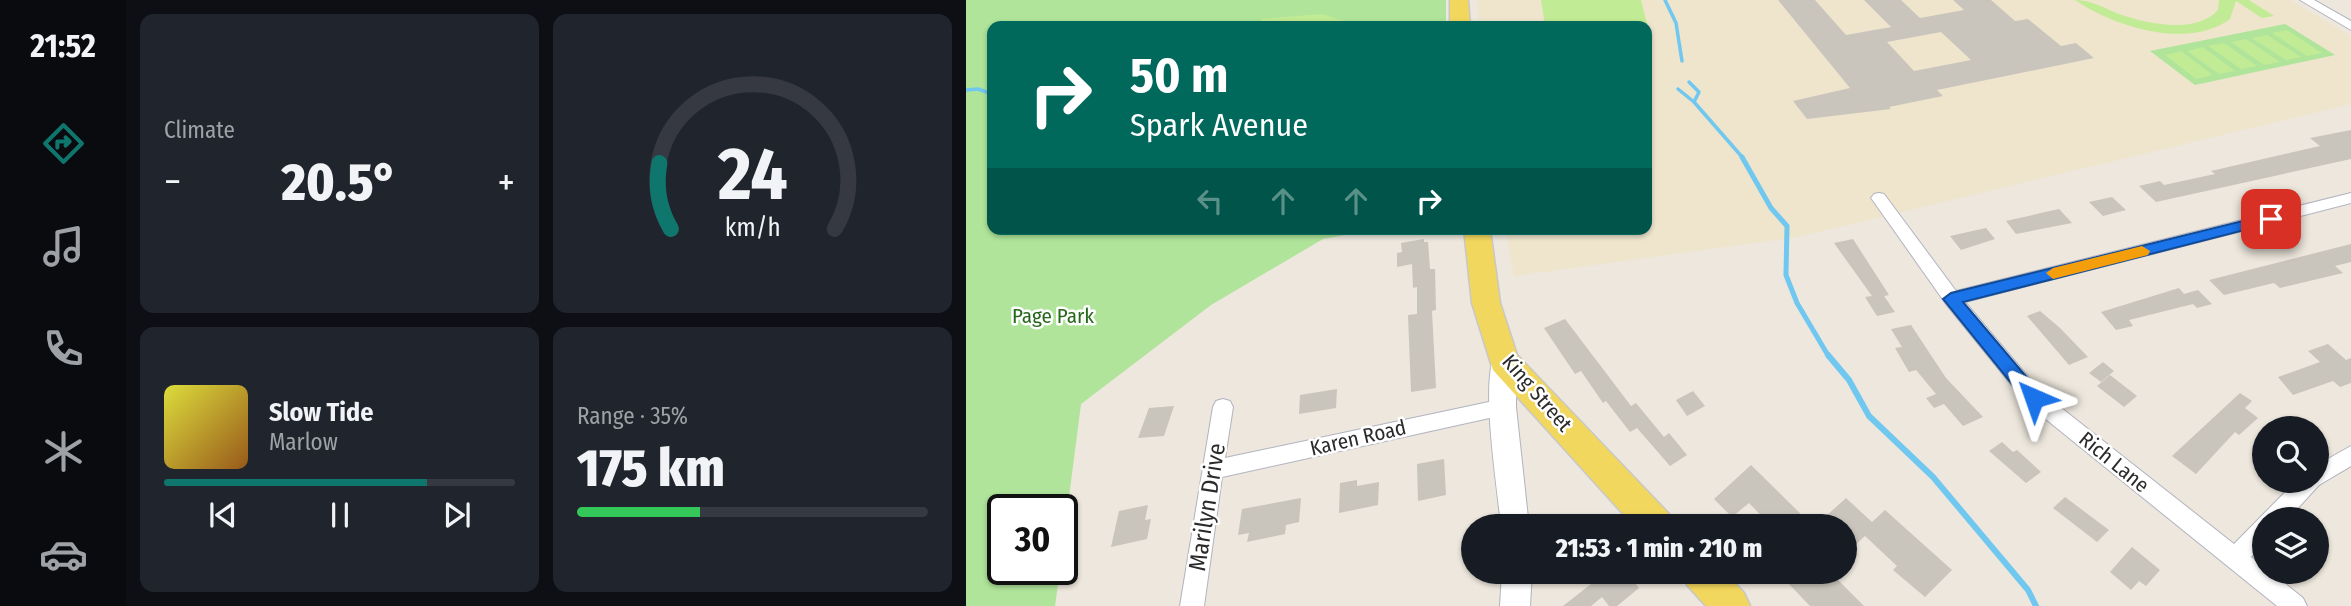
<!DOCTYPE html>
<html lang="en">
<head>
<meta charset="utf-8">
<style>
  :root { --surface:#171b24; --page:#20242c; --text:#f1f3f6; --muted:#9ea1a6; --line:#363941; --accent:#0f766e }
  body { margin:0; font-family:"Fira Sans Condensed",sans-serif; background:var(--page); color:var(--text); height:100vh; display:flex; flex-direction:column; font-size:26px; white-space:nowrap }
  * { box-sizing:border-box; margin:0 }
  p { font-size:23px; color:var(--muted) }
  .icon { flex:none; width:38px; height:38px; fill:none; stroke:currentColor; stroke-width:2; stroke-linecap:round; stroke-linejoin:round }
  .map { position:relative; flex:1; overflow:hidden }
  .panel { display:flex; flex-direction:column; gap:14px; padding:14px; background:#0d0f14; width:840px }
  .panel>* { flex:none }
  .banner { position:absolute; left:21px; top:21px; width:665px; height:214px; border-radius:14px; box-shadow:0 2px 5px #0004; background:#00695c; color:#fff; overflow:hidden }
  .buttons { position:absolute; left:1286px; top:416px; display:grid; gap:14px }
  .buttons a { display:grid; place-items:center; width:77px; height:77px; border-radius:50%; background:var(--surface); box-shadow:0 2px 5px #0004; font-size:35px }
  .speed { position:absolute; left:21px; top:494px; display:flex; gap:14px; font-size:35px; font-weight:700; text-align:center }
  .speed>* { display:grid; place-content:center; width:91px; height:91px; border-radius:50%; background:var(--surface); box-shadow:0 2px 5px #0004; line-height:1 }
  .speed .limit { border:4px solid #111; border-radius:10px; background:#fff; color:#111 }
  .pin { position:absolute; display:grid; place-items:center; width:60px; height:60px; color:#fff; margin:-30px; border-radius:14px; box-shadow:0 4px 10px #0006 }
  .me { position:absolute; width:77px; margin:-38px; rotate:317deg; stroke-linejoin:round; filter:drop-shadow(0 0 5px #0008) }
  .turn { display:flex; align-items:center; gap:24px; height:147px; padding:0 28px; font-size:32px }
  .turn .icon { width:91px; height:91px; stroke-width:2.5 }
  .turn b { display:block; font-size:49px; line-height:60px }
  .lanes { display:flex; align-items:center; height:66px; padding:0 28px; background:#0003; justify-content:center; gap:35px; direction:ltr }
  .lanes .off { opacity:.35 }
  .big { font-size:52px; font-weight:800; line-height:1.1 }
  .panel .tile { flex:1; display:flex; flex-direction:column; justify-content:center; gap:10px; min-width:0; padding:0 24px; border-radius:14px; background:var(--page) }
  .panel .dial { align-items:center; gap:0 }
  .dial svg { height:182px; overflow:visible; fill:none; stroke:var(--line); stroke-width:7; stroke-linecap:round; text-anchor:middle }
  .dial text { fill:var(--text); stroke:none }
  .song { display:flex; align-items:center; gap:21px }
  .cover { width:84px; height:84px; border-radius:10px; background:linear-gradient(135deg,hsl(60 70% 55%),hsl(30 70% 35%)) }
  .played { height:7px; border-radius:4px; background:linear-gradient(90deg,var(--accent) 75%,var(--line) 75%) }
  .keys { display:flex; justify-content:space-around; direction:ltr }
  .heat { display:flex; justify-content:space-between; align-items:center; font-size:38px; direction:ltr }
  .charge { height:10px; border-radius:5px; background:linear-gradient(90deg,#34c759 35%,var(--line) 0) }
  .panel .tiles { flex:1; display:grid; gap:14px; grid-template-columns:repeat(2,1fr) }
  .trip { position:absolute; left:495px; top:514px; width:396px; height:70px; border-radius:35px; background:var(--surface); box-shadow:0 2px 5px #0004; font-weight:800; line-height:70px; text-align:center }
  main { display:flex; flex:1; min-height:0 }
  .menu { display:flex; flex-direction:column; width:126px; justify-content:space-around; align-items:center; background:#090b0e; color:var(--muted) }
  .menu .icon { width:49px; height:49px }
  .menu .selected { color:var(--accent) }
  .menu b { font-size:32px; color:var(--text) }
  .map>svg:first-child { display:block }
</style>
</head>
<body>
<main>
<nav class="menu">
<b>21:52</b>
<svg class="icon selected" aria-label="directions" viewBox="0 0 24 24"><path d="M12 3l9 9-9 9-9-9zM9 14v-3h6M13 9l2 2-2 2"/></svg>
<svg class="icon" aria-label="music" viewBox="0 0 24 24"><path d="M9 18V5l10-2v13"/><circle cx="6" cy="18" r="3"/><circle cx="16" cy="16" r="3"/></svg>
<svg class="icon" aria-label="phone" viewBox="0 0 24 24"><path d="M5 4h4l2 5-3 2q2 4 5 5l2-3 5 2v4C11 20 4 13 5 4z"/></svg>
<svg class="icon" aria-label="climate" viewBox="0 0 24 24"><path d="M12 3v18M4 7l16 10M4 17L20 7"/></svg>
<svg class="icon" aria-label="car" viewBox="0 0 24 24"><path d="M5 17H2v-5l4-1 3-4h7l3 4 3 1v5h-3M9 17h6M6 11h13"/><circle cx="7" cy="17" r="2"/><circle cx="17" cy="17" r="2"/></svg>
</nav>
<section class="panel">
<div class="tiles">
<div class="tile"><p>Climate</p>
<div class="heat"><a>−</a><b class="big">20.5°</b><a>+</a></div>
</div>
<div class="tile dial"><svg viewBox="0 0 100 80">
<path d="M14 69A42 42 0 1 1 86 69"/>
<path d="M14 69A42 42 0 0 1 9 40" stroke="#0f766e"/>
<text x="50" y="56" font-size="32" font-weight="700">24</text>
<text x="50" y="72" font-size="11">km/h</text>
</svg></div>
<div class="tile">
<div class="song"><i class="cover"></i><div><b>Slow Tide</b><p>Marlow</p></div></div>
<div class="played"></div>
<div class="keys"><svg class="icon" aria-label="previous" viewBox="0 0 24 24"><path d="M18 5L8 12l10 7zM5 5v14"/></svg><svg class="icon" aria-label="pause" viewBox="0 0 24 24"><path d="M8 5v14M16 5v14"/></svg><svg class="icon" aria-label="next" viewBox="0 0 24 24"><path d="M6 5l10 7-10 7zM19 5v14"/></svg></div>
</div>
<div class="tile"><p>Range · 35%</p><b class="big">175 km</b><div class="charge"></div></div>
</div>
</section>
<div class="map">
<svg width="1385" height="606" viewBox="0 0 1385 606">
  <rect width="100%" height="100%" fill="#ede7dd"/>
  <polygon fill="#efe5cd" points="511,0 1324,0 1385,36 1385,104 832,237 548,276 539,229 681,229 681,26 513,26"/>
  <g fill="#afe49a">
    <polygon points="0,0 480,0 480,26 26,26 26,229 412,229 357,239 245,305 115,404 96,551 96,509 37,509 37,569 94,569 89,606 0,606"/>
    <polygon points="1319,24 1369,55 1229,85 1184,51"/>
  </g>
  <g fill="#c2eb95">
    <polygon points="575,0 675,0 683,32 681,32 681,26 579,26"/>
    <path d="M1109 0C1127 0 1139 9 1156 15 1182 24 1231 34 1252 10L1253 0H1283L1308 16 1296 18 1270 1 1264 19C1222 50 1148 27 1109 0Z"/>
    <polygon points="355,14 396,26 294,26 295,19"/>
    <polygon points="1321,30 1356,53 1341,56 1306,33"/>
    <polygon points="1301,35 1335,57 1320,60 1286,38"/>
    <polygon points="1280,39 1314,62 1298,65 1265,42"/>
    <polygon points="1258,43 1291,66 1275,69 1242,46"/>
    <polygon points="1237,47 1269,71 1253,74 1221,51"/>
    <polygon points="1215,51 1247,75 1230,79 1199,55"/>
  </g>
  <g fill="none" stroke-linecap="round" stroke-linejoin="round">
    <g stroke="#70c7ef" stroke-width="3.5">
      <polyline points="699,0 710,23 716,61"/>
      <polyline points="723,82 733,92 728,102 777,158"/>
      <polyline points="712,89 728,102"/>
      <polyline points="0,90 12,89 26,94"/>
    </g>
    <polyline stroke="#70c7ef" stroke-width="5" points="776,157 805,208 821,226 820,275 831,303 863,357"/>
    <polyline stroke="#70c7ef" stroke-width="6" points="862,355 883,380 903,416 967,477 1062,590 1070,606"/>
  </g>
  <g fill="#c9c5bc" fill-rule="evenodd">
    <path d="M812 0H849L880 35 925 27 898 0H935L954 18 998 10 987 0H1025L1049 21 1062 19 1095 46 1110 43 1128 58 971 90 977 96 923 107 925 109 841 119 827 101 884 88ZM975 32 1005 60 948 71 921 42Z"/>
    <polygon points="1385,130 1385,159 1190,202 1173,186 1194,181 1198,185 1249,174 1245,171 1354,146 1344,138"/>
    <polygon points="1146,197 1160,210 1137,216 1123,202"/>
    <polygon points="1093,209 1106,223 1050,234 1040,221"/>
    <polygon points="1020,228 1029,239 995,250 984,236"/>
    <polygon points="458,239 458,242 462,242 464,269 469,269 470,310 466,311 470,388 445,392 442,315 451,314 451,287 447,288 446,264 431,267 431,253 436,252 435,243"/>
    <polygon points="887,239 923,295 918,296 929,312 911,316 899,297 906,296 868,243"/>
    <polygon points="1385,244 1385,262 1369,266 1377,273 1314,288 1308,283 1258,295 1243,280"/>
    <polygon points="1213,288 1218,294 1232,290 1246,304 1231,308 1227,304 1163,320 1167,326 1150,330 1135,312"/>
    <polygon points="1074,311 1094,328 1122,357 1103,365 1061,316"/>
    <polygon points="599,319 665,406 670,403 698,437 703,433 721,455 704,466 671,428 664,432 640,401 637,403 615,371 609,374 578,328"/>
    <polygon points="945,325 980,378 1017,417 997,426 978,404 968,408 960,398 970,394 950,370 943,372 929,348 936,347 925,329"/>
    <polygon points="1362,344 1380,360 1385,358 1385,383 1374,387 1367,381 1327,395 1312,377 1354,362 1342,351"/>
    <polygon points="1137,362 1148,371 1135,382 1123,373"/>
    <polygon points="1144,375 1171,396 1158,407 1131,386"/>
    <polygon points="371,389 370,408 333,414 334,395"/>
    <polygon points="727,391 739,406 721,416 710,400"/>
    <polygon points="1274,393 1286,401 1279,408 1292,418 1273,435 1269,432 1230,474 1206,456"/>
    <polygon points="208,406 198,436 172,438 183,408"/>
    <polygon points="1036,442 1047,452 1051,450 1075,472 1060,483 1023,451"/>
    <polygon points="478,459 480,495 452,501 451,464"/>
    <polygon points="785,465 848,527 880,498 906,522 919,510 986,570 959,597 927,570 931,566 899,536 878,555 878,527 806,527 783,503 766,517 748,499"/>
    <polygon points="391,480 391,486 413,482 412,505 373,513 374,483"/>
    <polygon points="1099,497 1143,530 1131,542 1087,508"/>
    <polygon points="335,498 333,522 320,525 319,534 281,542 283,533 272,535 276,509"/>
    <polygon points="182,505 179,520 185,519 181,539 145,547 153,511"/>
    <polygon points="1166,547 1194,570 1180,586 1173,581 1165,590 1144,572"/>
    <polygon points="616,572 660,572 673,588 651,606 643,606 636,597 625,606 597,606 625,584"/>
    <polygon points="832,572 864,572 898,606 844,606 821,582"/>
  </g>
  <g fill="none" stroke-linecap="round" stroke-linejoin="round">
    <g stroke="#b1b3bf" stroke-width="2">
      <g id="minor">
        <polygon points="1334,0 1348,0 1385,21 1385,30"/>
        <polygon points="913,193 918,194 990,291 1385,193 1385,203 999,302 1075,392 1268,544 1330,481 1351,481 1351,465 1385,446 1385,466 1353,485 1321,520 1298,520 1298,542 1285,557 1298,567 1298,572 1305,572 1337,598 1341,606 1311,606 1061,404 980,304 908,202 905,198 908,194"/>
        <polygon points="257,399 264,401 267,407 259,458 537,399 544,401 547,407 544,413 537,415 256,477 238,606 214,606 247,407 250,401"/>
      </g>
    </g>
    <g stroke="#b1b3bf" stroke-width="2">
      <g id="tertiary">
        <path d="M538 351 547 354 550 361V407L563 527H535C532 490 514 384 529 354Z"/>
        <polygon points="536,572 566,572 564,606 534,606"/>
      </g>
    </g>
    <g stroke="#c8c8c8" stroke-width="3">
      <g id="primary">
        <polygon points="484,0 502,0 504,26 484,26"/>
        <polygon points="498,229 524,229 534,303 551,355 704,515 709,527 669,527 527,370 506,303"/>
        <polygon points="716,572 759,572 778,593 784,606 740,606 721,585"/>
      </g>
    </g>
    <use href="#minor" fill="#fff" fill-rule="evenodd"/>
    <use href="#tertiary" fill="#fff" fill-rule="evenodd"/>
    <use href="#primary" fill="#f2d75e" fill-rule="evenodd"/>
  </g>
  <polygon fill="#1a73e8" stroke="#114b97" stroke-width="2" points="1305,214 1312,219 1310,222 997,302 1074,393 1077,398 1068,406 1062,404 977,299 985,293"/>
  <polygon fill="#f59e0b" points="1176,246 1184,251 1182,255 1087,279 1080,273 1087,268"/>
  <g text-anchor="middle" dominant-baseline="central" stroke-width="5" stroke-linejoin="round" paint-order="stroke">
    <g font-size="21" fill="#26691a" stroke="#fff">
      <text x="87" y="316">Page Park</text>
    </g>
    <g font-size="21" fill="#2b2b2b" stroke="#fff">
      <text transform="translate(571 393) rotate(49)">King Street</text>
      <text transform="translate(392 438) rotate(-13)">Karen Road</text>
      <text transform="translate(1148 462) rotate(39)">Rich Lane</text>
    </g>
    <g font-size="24" fill="#2b2b2b" stroke="#fff">
      <text transform="translate(241 507) rotate(-81)">Marilyn Drive</text>
    </g>
  </g>
</svg>
<div class="buttons">
<a><svg class="icon" aria-label="search" viewBox="0 0 24 24"><circle cx="10" cy="10" r="6"/><path d="M15 15l6 6"/></svg></a>
<a><svg class="icon" aria-label="layers" viewBox="0 0 24 24"><path d="M12 4l9 5-9 5-9-5zM3 14l9 5 9-5"/></svg></a>
</div>
<div class="speed"><div class="limit">30</div></div>
<div class="pin" style="left:1305px;top:219px;background:#d93025"><svg class="icon" aria-label="arrive" viewBox="0 0 24 24"><path d="M6 21V4h12l-3 4 3 4H6"/></svg></div>
<svg class="me" style="left:1068px;top:398px" viewBox="-20 -20 40 40"><path d="M0-17L14 15 0 8-14 15z" fill="#1a73e8" stroke="#fff" stroke-width="4"/></svg>
<div class="trip">21:53 · 1 min · 210 m</div>
<div class="banner">
<div class="turn"><svg class="icon" aria-label="right" viewBox="0 0 24 24"><path d="M7 20v-9h11M14 6l5 5-5 5"/></svg><div><b>50 m</b>Spark Avenue</div></div>
<div class="lanes"><svg class="icon off" aria-label="left" viewBox="0 0 24 24"><path d="M17 20v-9H6M10 6l-5 5 5 5"/></svg><svg class="icon off" aria-label="ahead" viewBox="0 0 24 24"><path d="M12 20V5M6 11l6-6 6 6"/></svg><svg class="icon off" aria-label="ahead" viewBox="0 0 24 24"><path d="M12 20V5M6 11l6-6 6 6"/></svg><svg class="icon" aria-label="right" viewBox="0 0 24 24"><path d="M7 20v-9h11M14 6l5 5-5 5"/></svg></div>
</div>
</div>
</main>
</body>
</html>
